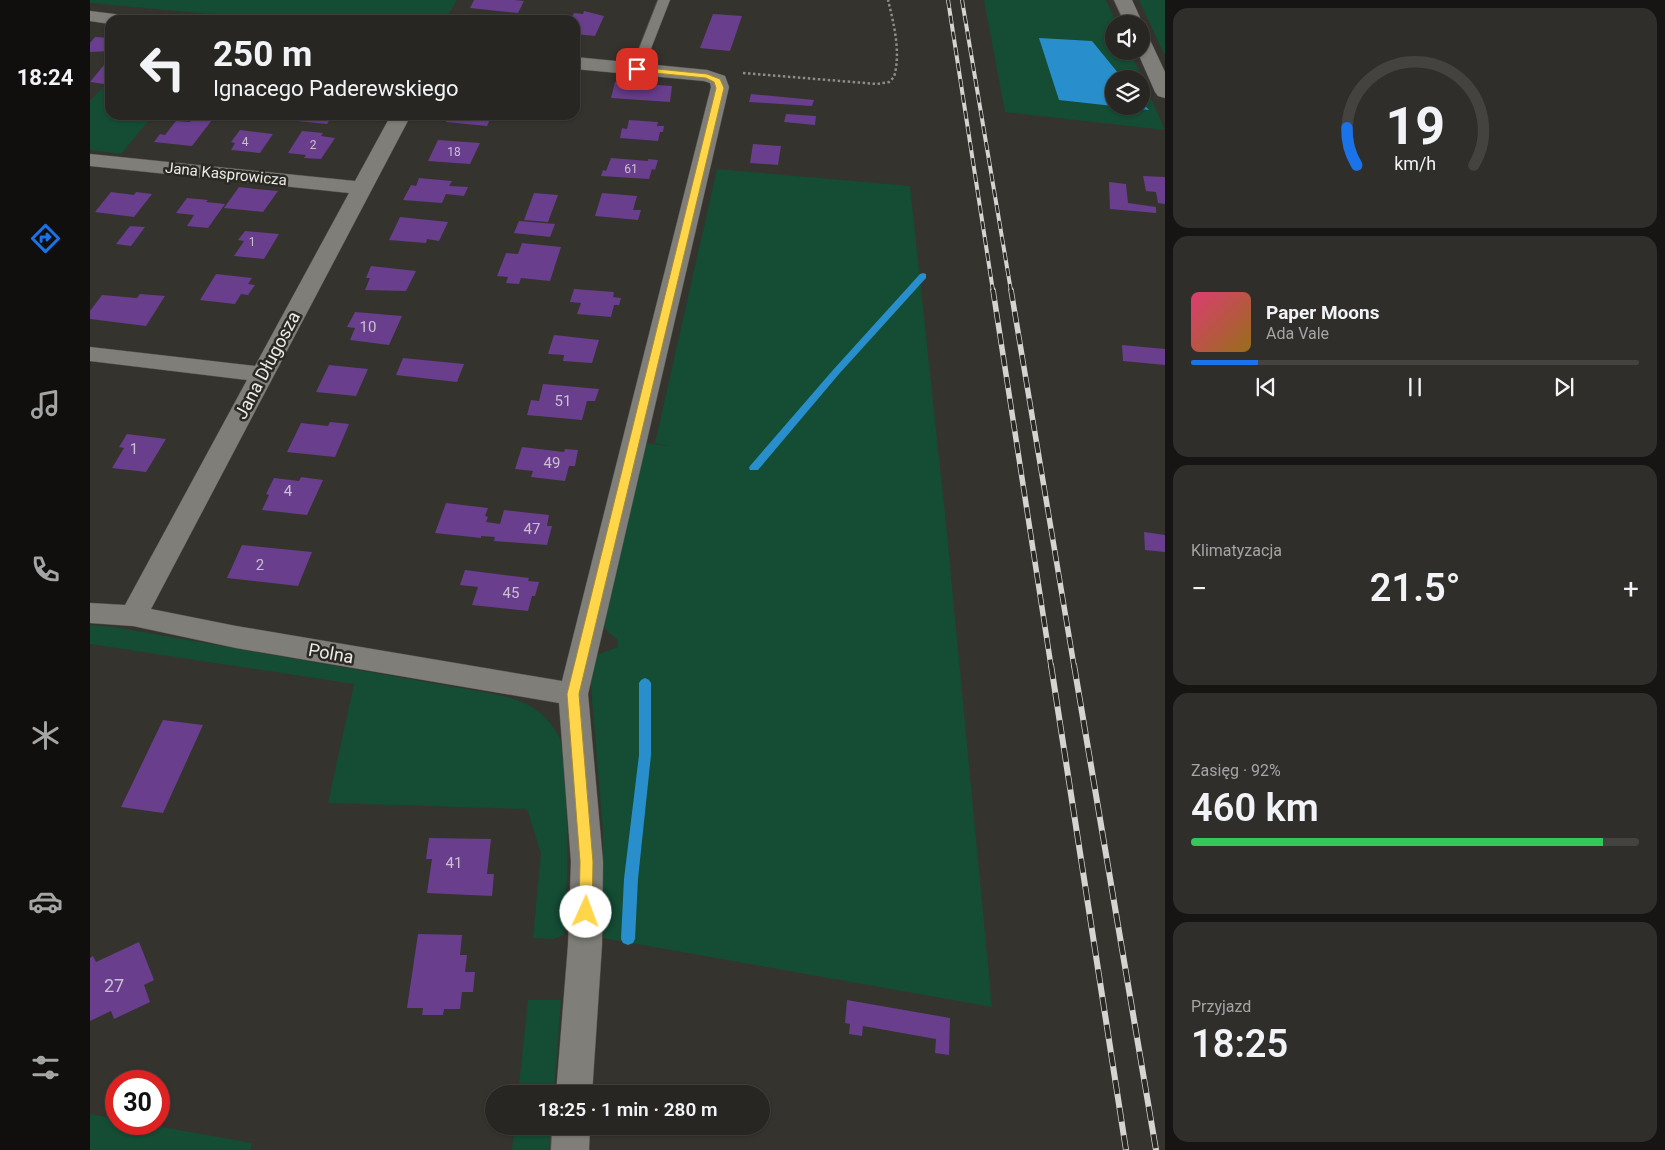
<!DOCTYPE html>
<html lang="pl">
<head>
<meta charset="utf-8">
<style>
  :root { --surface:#282622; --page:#302e2a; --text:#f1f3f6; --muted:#a5a5a5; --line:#444340; --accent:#1a73e8 }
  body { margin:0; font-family:Roboto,sans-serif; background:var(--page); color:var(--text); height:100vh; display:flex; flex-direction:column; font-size:19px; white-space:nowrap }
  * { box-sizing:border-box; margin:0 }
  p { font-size:16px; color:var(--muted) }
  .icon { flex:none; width:28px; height:28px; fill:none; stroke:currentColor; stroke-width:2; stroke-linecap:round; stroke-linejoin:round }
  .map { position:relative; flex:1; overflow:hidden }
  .panel { display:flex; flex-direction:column; gap:8px; padding:8px; background:#161513; width:500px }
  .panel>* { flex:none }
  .hud { position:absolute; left:15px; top:15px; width:475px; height:105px; border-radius:15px; box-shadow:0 1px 4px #0004,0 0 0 1px var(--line); background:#282622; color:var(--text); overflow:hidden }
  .controls { position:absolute; left:1015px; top:15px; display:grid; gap:10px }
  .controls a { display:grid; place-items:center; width:45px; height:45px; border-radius:50%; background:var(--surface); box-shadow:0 1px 4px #0004,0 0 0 1px var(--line); font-size:25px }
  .speed { position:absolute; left:15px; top:1070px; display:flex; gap:10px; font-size:25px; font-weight:700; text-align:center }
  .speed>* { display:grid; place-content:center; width:65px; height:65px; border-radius:50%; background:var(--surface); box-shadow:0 1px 4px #0004,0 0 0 1px var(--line); line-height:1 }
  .speed .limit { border:8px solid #d22; background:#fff; color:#111 }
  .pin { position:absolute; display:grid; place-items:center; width:42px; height:42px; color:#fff; margin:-21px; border-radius:10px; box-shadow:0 2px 8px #0006 }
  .me { position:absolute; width:55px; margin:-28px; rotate:2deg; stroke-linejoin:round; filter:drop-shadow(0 0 4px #0008) }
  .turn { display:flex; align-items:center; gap:18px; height:105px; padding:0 25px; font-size:22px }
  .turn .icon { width:65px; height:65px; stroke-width:2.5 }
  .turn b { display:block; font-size:35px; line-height:42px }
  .big { font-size:38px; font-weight:600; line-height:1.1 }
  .panel .tile { flex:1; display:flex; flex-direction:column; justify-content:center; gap:8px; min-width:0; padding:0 18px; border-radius:15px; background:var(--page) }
  .panel .dial { align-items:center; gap:0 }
  .dial svg { height:130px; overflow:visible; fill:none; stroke:var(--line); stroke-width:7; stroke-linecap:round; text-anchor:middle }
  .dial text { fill:var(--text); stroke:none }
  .song { display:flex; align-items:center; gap:15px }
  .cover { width:60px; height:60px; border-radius:8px; background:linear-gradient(135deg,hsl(340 70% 55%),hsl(40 70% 35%)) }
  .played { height:5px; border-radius:2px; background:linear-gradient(90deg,var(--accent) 15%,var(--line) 15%) }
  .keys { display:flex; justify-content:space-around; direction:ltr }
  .heat { display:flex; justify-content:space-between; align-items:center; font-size:28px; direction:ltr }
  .charge { height:8px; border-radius:4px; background:linear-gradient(90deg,#34c759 92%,var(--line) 0) }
  .trip { position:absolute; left:395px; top:1085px; width:285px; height:50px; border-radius:25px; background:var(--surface); box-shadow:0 1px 4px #0004,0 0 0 1px var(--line); font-weight:600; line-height:50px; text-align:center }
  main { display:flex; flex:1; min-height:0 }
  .dock { display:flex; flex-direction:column; width:90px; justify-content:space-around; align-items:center; background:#100f0e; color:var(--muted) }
  .dock .icon { width:35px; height:35px }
  .dock .selected { color:var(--accent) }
  .dock b { font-size:22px; color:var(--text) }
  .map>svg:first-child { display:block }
</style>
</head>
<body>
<main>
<nav class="dock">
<b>18:24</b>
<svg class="icon selected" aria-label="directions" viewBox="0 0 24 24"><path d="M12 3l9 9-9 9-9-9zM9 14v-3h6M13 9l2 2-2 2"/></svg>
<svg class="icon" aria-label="music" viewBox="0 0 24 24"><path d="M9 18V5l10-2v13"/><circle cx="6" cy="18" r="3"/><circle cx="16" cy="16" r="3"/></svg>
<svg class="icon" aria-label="phone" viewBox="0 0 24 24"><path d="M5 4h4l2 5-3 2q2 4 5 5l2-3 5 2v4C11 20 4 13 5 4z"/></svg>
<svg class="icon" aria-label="climate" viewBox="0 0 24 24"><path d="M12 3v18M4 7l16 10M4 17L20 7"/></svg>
<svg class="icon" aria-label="car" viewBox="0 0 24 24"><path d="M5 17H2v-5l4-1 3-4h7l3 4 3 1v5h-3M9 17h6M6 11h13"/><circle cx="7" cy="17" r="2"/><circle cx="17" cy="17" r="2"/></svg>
<svg class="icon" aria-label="filters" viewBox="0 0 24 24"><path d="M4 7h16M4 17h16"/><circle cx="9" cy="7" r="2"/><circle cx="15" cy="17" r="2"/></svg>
</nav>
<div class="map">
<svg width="1075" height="1150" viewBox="0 0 1075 1150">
  <rect width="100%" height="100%" fill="#35332e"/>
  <g fill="#144c34" fill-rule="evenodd">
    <polygon points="0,0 367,0 355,20 185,20 0,3"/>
    <path d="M894 0H1016L1027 24H1024V51H1040L1075 130 915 112ZM1024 79H1051V106H1024Z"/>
    <polygon points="1049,0 1075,0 1075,56"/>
    <polygon points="15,85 20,85 20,115 63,115 31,154 0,150 0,101"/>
    <polygon points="627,169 820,186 856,523 902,1007 513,938 513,830 500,676 506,655 528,647 527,639 519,633 513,625 554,443 580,446 565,443"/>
    <path d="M0 625 24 627 393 692C425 698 449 703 467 733 474 744 473 761 474 774 479 828 478 881 474 935L463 939 443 938 451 853 437 809 238 803 264 684 0 644Z"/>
    <polygon points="438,1000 471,1000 464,1094 428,1094"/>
    <polygon points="0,1114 26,1119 26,1124 55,1124 162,1143 160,1150 0,1150"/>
    <polygon points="425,1126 461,1126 459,1150 422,1150"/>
  </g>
  <polygon fill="#288fcc" points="949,38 1002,41 1033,79 1024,79 1024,106 1051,106 1051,101 1059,110 969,100"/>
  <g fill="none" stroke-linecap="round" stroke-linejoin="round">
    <g fill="#288fcc" fill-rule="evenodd">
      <polygon points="833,273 836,274 836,278 749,374 668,470 660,470 659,468 660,466 743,370 830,274"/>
      <polygon points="555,678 559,680 561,683 561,755 548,879 545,939 543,943 538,945 533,943 531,939 534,879 549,755 549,683 551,680"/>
    </g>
  </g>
  <g fill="#693e8d">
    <polygon points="384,0 424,0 434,1 428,13 380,8"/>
    <polygon points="494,11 514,16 505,36 485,34 485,20 480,20 484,13 493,14"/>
    <polygon points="623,14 652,16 640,51 610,48"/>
    <polygon points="5,37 20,38 20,51 0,52 0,43"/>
    <polygon points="14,65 20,66 20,78 14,84 0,82"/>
    <polygon points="525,82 582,86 580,102 521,98"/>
    <polygon points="661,94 693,97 724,100 722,106 659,102"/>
    <polygon points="696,114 726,116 725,125 694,122"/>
    <polygon points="106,115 125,116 102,146 64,142 70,134 75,135 86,121 100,122"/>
    <polygon points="192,115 243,115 237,124 207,121 209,118 191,117"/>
    <polygon points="359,115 402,115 397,126 356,122"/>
    <polygon points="539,120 568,122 567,126 574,126 573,132 570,132 568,141 530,138 532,128 537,129"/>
    <polygon points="150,130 183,134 170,153 141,150 145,143 141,142"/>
    <polygon points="212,131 233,133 231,136 245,138 231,159 214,158 216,155 198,153"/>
    <polygon points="348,140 390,143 380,164 338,161"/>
    <polygon points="663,144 691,146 688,165 660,163"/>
    <polygon points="521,158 558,161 558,159 568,160 565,170 562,169 559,179 511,176 513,170 516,171"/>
    <polygon points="1053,176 1075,177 1075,204 1068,203 1066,192 1056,191"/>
    <polygon points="329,178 362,181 359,186 378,187 374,196 356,194 352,203 313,200 321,185 326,186"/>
    <polygon points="1019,182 1036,184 1038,203 1066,207 1066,213 1020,209"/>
    <polygon points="149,187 166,189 188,191 173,212 134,208"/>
    <polygon points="21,192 44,195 46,192 62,194 44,217 5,212"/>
    <polygon points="444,193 468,195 458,222 434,220"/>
    <polygon points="512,193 547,196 543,210 551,210 548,220 505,216"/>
    <polygon points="97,198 118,200 116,202 135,204 118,228 97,226 104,215 86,213"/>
    <polygon points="310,217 358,222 349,241 337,239 336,243 299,240"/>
    <polygon points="429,221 465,224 460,237 424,233"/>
    <polygon points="40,226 55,227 41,246 26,244"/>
    <polygon points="155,231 189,234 174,259 144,256 154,241 148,240"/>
    <polygon points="432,243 471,247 460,281 431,278 429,284 416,283 418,277 407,276 416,253 428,254"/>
    <polygon points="281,266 326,271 316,291 275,290 280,278 276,278"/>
    <polygon points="126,274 162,278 158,284 165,285 158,295 151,294 145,304 110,300"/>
    <polygon points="484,289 524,292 523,297 531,298 529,305 524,305 521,317 487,314 491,303 480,302"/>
    <polygon points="50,294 75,296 56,326 0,319 0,311 12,295 47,298"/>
    <polygon points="265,312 312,316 299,345 260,340 265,328 257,327"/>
    <polygon points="464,335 509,340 502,363 473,361 474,355 458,354"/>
    <polygon points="1032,345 1075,349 1075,365 1033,361"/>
    <polygon points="313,358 374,364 367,382 306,375"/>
    <polygon points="239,365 278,369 266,396 226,392"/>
    <polygon points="453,384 509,389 505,401 497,401 492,420 437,415 441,400 449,401"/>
    <polygon points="240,422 259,424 245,457 197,452 211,423 238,426"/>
    <polygon points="37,434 76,439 56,472 22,468 34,448 29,447"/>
    <polygon points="432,447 474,452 475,449 488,450 485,466 479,466 475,481 441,477 443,471 425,469"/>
    <polygon points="211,477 233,480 217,515 172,510 179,495 176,494 184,478 209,481"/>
    <polygon points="356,503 398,508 395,516 398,517 396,522 410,524 414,510 459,515 457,526 462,526 457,545 404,541 405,537 391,536 391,538 345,533"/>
    <polygon points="1054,532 1075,535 1075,552 1055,550"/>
    <polygon points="152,545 222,552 208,586 137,578"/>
    <polygon points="375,570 439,578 438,581 449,582 445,596 442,596 438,611 382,605 388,587 370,585"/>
    <polygon points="73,720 113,725 73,813 31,807"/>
    <polygon points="339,838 401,839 397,874 404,874 402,896 337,893 342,859 336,859"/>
    <polygon points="328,934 372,935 370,955 377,955 375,972 385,972 383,992 372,992 370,1009 354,1009 353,1015 332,1015 333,1008 317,1008"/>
    <polygon points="49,942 64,980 54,985 60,1002 24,1019 21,1011 0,1021 0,958 3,956 6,962"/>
    <polygon points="757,1000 860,1018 859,1055 845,1053 846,1039 773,1026 772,1036 759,1034 760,1024 755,1023"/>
  </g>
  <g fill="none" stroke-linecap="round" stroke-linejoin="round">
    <g stroke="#52514d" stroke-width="1">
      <polygon id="service" points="568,0 580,0 553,69 547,73 543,72 541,69"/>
    </g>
    <g stroke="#52514d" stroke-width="1">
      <g id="minor">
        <polygon points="1024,0 1042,0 1053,24 1051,26 1051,24 1035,24"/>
        <polygon points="0,11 40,16 43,20 20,20 20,24 0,21"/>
        <polygon points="1051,35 1057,36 1060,40 1075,72 1075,98 1068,96 1065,92 1047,51 1051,51"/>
        <polygon points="485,57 617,70 635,76 639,87 498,694 513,862 512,945 502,1094 466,1094 478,945 481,862 469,703 146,648 43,626 0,623 0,603 35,605 157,380 0,361 0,347 165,366 259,193 0,166 0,154 265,181 301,115 321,115 61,609 146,626 472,681 621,87 620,83 614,81 485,69"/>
        <polygon points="462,1126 500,1126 499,1150 461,1150"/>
      </g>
    </g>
    <path stroke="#8f8d89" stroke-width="2.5" stroke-dasharray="2.5 2.5" stroke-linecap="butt" d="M653 73 787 84 799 82 804 77C811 53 804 24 798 0"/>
    <use href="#service" fill="#7f7e78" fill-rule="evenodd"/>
    <use href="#minor" fill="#7f7e78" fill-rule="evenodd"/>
    <g stroke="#d5d4d1" stroke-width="4">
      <g id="rail-far2">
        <polyline points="858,0 903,291"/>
        <polyline points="872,0 921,291"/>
      </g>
    </g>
    <g stroke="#d5d4d1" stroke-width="5.5">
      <g id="rail-far1">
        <polyline points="903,290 961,666"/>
        <polyline points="921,290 984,666"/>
      </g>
    </g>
    <g stroke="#d5d4d1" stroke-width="6">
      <g id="rail">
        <polyline points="961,665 1036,1150"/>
        <polyline points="984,665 1066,1150"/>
      </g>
    </g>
    <use href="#rail-far2" stroke="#2b2924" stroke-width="2.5" stroke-dasharray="8" stroke-linecap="butt"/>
    <use href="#rail-far1" stroke="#2b2924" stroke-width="4" stroke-dasharray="11" stroke-linecap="butt"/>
    <use href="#rail" stroke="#2b2924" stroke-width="4.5" stroke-dasharray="14" stroke-linecap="butt"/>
  </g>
  <polygon fill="#ffd54a" stroke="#a68a30" points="547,67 617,74 630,79 634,88 489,694 503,862 502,912 500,916 496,918 491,916 489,912 490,862 477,694 626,88 624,82 616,78 544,71 543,69"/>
  <g text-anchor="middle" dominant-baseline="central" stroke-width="5" stroke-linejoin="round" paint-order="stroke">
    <g font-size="12" fill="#cbc0d1">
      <text x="155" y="142">4</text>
      <text x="223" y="145">2</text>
      <text x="364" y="152">18</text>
      <text x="541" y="169">61</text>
      <text x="162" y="242">1</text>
    </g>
    <g font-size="15" fill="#ecebe8" stroke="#2b2924">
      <text transform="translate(136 174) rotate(6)">Jana Kasprowicza</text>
    </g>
    <g font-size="15" fill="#cbc0d1">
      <text x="278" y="327">10</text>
      <text x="473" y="401">51</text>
      <text x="44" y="449">1</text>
      <text x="462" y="463">49</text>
      <text x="198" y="491">4</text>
      <text x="442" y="529">47</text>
      <text x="170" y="565">2</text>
      <text x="421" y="593">45</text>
      <text x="364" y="863">41</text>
    </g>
    <g font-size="18" fill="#ecebe8" stroke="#2b2924">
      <text transform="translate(177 365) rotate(-62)">Jana Długosza</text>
      <text transform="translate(241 653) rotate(10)">Polna</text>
    </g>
    <g font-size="18" fill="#cbc0d1">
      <text x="24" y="985">27</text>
    </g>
  </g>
</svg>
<div class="controls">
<a><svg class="icon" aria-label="sound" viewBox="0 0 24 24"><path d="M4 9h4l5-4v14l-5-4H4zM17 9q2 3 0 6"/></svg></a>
<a><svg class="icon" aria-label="layers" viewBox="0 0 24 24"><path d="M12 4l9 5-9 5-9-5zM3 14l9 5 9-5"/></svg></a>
</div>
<div class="speed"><div class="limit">30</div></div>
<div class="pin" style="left:547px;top:69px;background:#d93025"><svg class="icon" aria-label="arrive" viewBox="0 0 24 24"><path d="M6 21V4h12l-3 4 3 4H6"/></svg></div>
<svg class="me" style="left:496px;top:912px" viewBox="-20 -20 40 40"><circle r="19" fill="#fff"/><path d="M0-13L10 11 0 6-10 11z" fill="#ffd54a"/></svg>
<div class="trip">18:25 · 1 min · 280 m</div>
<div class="hud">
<div class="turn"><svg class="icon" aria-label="left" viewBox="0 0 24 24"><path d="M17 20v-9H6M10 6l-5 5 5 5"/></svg><div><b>250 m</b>Ignacego Paderewskiego</div></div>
</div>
</div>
<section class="panel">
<div class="tile dial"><svg viewBox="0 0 100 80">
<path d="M14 69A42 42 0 1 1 86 69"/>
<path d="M14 69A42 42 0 0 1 8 46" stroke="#1a73e8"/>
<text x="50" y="56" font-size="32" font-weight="700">19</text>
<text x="50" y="72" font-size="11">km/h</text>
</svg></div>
<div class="tile">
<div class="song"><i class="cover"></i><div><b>Paper Moons</b><p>Ada Vale</p></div></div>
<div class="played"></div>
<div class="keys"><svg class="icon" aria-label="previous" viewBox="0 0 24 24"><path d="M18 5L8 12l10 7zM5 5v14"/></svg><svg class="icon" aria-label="pause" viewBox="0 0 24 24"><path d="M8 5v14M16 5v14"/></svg><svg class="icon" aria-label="next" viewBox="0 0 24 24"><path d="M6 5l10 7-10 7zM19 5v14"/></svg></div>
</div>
<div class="tile"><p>Klimatyzacja</p>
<div class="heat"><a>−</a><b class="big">21.5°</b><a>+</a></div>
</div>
<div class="tile"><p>Zasięg · 92%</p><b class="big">460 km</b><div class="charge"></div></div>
<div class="tile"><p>Przyjazd</p><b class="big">18:25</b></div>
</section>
</main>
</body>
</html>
